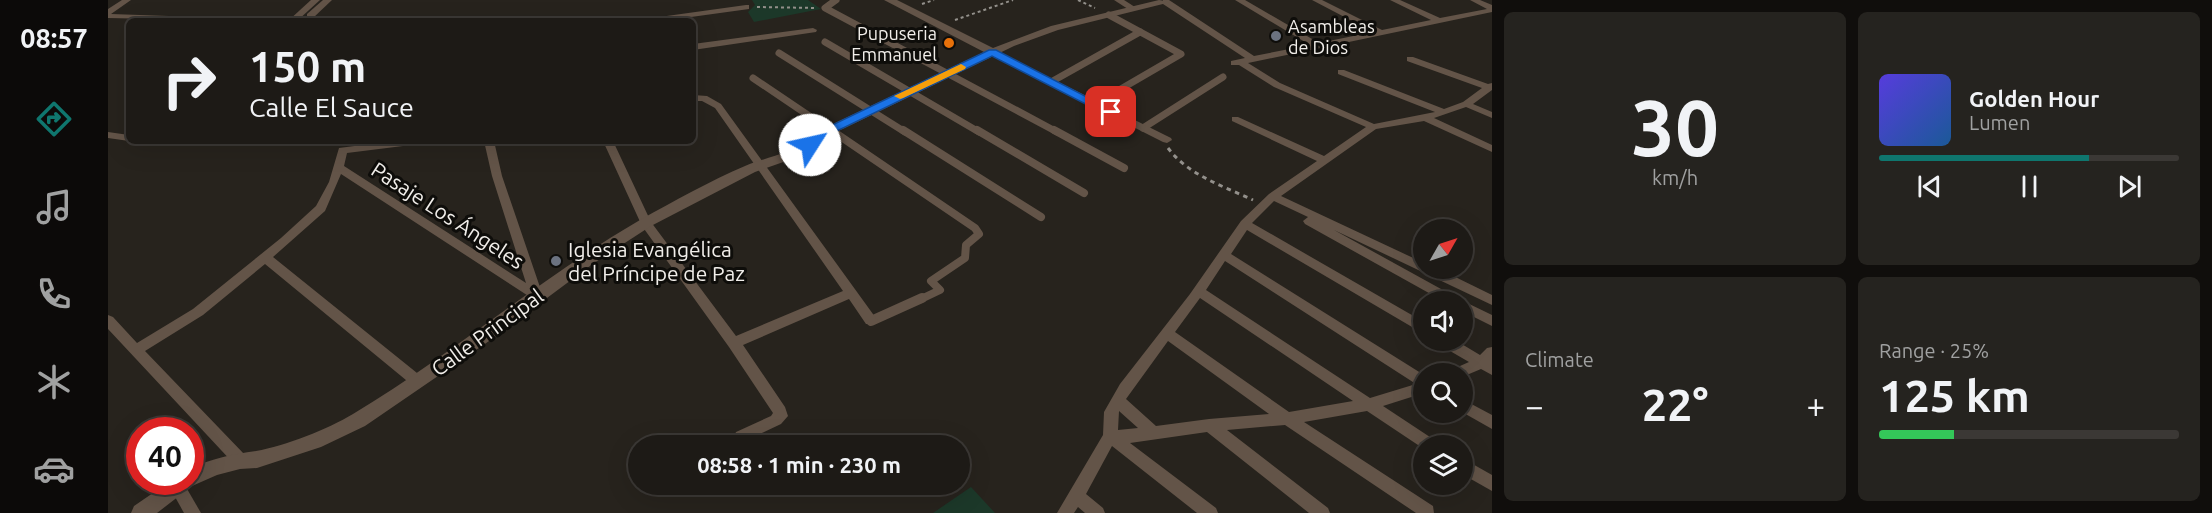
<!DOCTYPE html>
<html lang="en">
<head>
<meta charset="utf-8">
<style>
  :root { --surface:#1d1a16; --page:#25231f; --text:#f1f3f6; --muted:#a0a1a1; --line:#3b3835; --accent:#0f766e }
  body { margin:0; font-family:Ubuntu,sans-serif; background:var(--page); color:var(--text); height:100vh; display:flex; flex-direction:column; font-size:22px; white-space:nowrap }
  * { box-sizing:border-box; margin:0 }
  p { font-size:20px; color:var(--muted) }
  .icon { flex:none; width:33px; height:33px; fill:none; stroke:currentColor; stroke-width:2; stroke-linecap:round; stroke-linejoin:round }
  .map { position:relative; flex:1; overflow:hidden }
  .panel { display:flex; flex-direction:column; gap:12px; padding:12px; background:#100e0c; width:720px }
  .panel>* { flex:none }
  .banner { position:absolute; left:18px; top:18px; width:570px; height:126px; border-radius:9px; box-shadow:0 6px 24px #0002,0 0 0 2px var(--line); background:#1d1a16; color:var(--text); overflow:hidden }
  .needle { width:39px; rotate:51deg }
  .controls { position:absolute; left:1305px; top:219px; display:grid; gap:12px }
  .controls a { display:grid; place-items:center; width:60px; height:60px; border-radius:50%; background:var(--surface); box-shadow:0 6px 24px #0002,0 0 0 2px var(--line); font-size:30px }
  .speed { position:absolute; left:18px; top:417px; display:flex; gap:12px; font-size:30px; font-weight:700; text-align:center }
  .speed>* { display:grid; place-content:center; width:78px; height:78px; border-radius:50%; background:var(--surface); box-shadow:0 6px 24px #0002,0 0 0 2px var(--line); line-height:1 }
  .speed .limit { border:9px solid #d22; background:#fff; color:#111 }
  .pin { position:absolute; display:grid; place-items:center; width:51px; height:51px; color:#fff; margin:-26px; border-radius:12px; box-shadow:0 3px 9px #0006 }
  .me { position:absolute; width:66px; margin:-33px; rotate:55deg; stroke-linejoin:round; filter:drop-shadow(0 0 4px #0008) }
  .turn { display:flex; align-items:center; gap:21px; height:126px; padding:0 24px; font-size:27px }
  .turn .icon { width:78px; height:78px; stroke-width:2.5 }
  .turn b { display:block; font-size:42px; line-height:51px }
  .big { font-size:45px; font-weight:700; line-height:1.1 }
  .panel .card { flex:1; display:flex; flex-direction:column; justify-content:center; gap:9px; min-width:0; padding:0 21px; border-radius:9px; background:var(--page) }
  .panel .dial { align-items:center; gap:0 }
  .dial b { font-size:78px; line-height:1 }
  .song { display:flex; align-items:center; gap:18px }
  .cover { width:72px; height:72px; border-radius:9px; background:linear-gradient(135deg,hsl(250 70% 55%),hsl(210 70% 35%)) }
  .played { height:6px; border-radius:3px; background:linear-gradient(90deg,var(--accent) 70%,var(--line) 70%) }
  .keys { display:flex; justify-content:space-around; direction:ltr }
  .heat { display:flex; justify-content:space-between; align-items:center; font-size:33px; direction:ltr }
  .charge { height:9px; border-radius:4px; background:linear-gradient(90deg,#34c759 25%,var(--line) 0) }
  .panel .tiles { flex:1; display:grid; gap:12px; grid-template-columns:repeat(2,1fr) }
  .trip { position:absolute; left:520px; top:435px; width:342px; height:60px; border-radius:30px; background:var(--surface); box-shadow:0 6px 24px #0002,0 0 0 2px var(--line); font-weight:700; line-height:60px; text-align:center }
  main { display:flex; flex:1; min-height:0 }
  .dock { display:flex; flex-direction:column; width:108px; justify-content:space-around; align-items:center; background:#0c0a09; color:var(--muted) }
  .dock .icon { width:42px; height:42px }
  .dock .current { color:var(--accent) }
  .dock b { font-size:27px; color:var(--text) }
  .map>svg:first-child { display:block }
</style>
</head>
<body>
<main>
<nav class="dock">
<b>08:57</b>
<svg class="icon current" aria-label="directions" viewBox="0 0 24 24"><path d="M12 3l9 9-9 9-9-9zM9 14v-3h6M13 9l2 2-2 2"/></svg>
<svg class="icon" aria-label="music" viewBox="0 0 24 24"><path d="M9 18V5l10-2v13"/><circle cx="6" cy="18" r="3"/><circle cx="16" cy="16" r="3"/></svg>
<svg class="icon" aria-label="phone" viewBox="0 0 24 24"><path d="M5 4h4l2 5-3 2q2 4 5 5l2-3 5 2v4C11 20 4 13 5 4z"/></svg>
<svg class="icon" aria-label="climate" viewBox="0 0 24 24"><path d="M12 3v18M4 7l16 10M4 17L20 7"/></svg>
<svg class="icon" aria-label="car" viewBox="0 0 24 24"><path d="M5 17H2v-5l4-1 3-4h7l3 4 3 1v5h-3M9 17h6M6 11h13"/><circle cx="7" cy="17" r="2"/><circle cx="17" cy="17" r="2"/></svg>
</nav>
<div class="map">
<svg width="1384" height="513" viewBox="0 0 1384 513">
  <rect width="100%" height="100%" fill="#27231d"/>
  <g fill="#1c3829">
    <polygon points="644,0 700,0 713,9 646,22 640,12 647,5"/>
    <polygon points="863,487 887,513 825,513"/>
  </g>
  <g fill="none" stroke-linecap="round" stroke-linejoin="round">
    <g stroke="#93908b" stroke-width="2" stroke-dasharray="3 3" stroke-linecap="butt">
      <polyline points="970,0 987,8"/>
      <polyline points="814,4 826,0"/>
      <polyline points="649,7 708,8"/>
      <polyline points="847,20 905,0"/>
    </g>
    <path stroke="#93908b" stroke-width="3" stroke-dasharray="4.5 4.5" stroke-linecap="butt" d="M1060 148C1080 175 1115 186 1145 200"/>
    <g stroke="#635448" stroke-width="7">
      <polyline points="728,0 717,8 949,132"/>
      <polyline points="717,42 871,132"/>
      <polyline points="671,53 797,132"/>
      <polyline points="645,78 725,132"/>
      <polyline points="943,82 1032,32"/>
      <polyline points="987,104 1073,54 1001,15"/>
      <polyline points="1035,128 1115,77"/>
    </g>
    <g stroke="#635448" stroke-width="8">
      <polyline points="723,130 867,228 871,234 858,245 857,258 823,281 832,290 811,300"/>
      <polyline points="795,130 933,217"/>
      <polyline points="869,130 976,193"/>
      <polyline points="946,130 1016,168"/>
    </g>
    <polyline stroke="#635448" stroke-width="10" points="763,321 814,298"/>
    <g fill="#635448" fill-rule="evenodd">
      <polygon points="14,0 23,0 3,14 150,19 154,21 0,18 0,9"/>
      <polygon points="203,0 212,0 189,21 180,21"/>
      <polygon points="215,0 224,0 205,18 199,18 199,14"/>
      <polygon points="1006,0 1016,0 1030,9 1023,11"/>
      <path d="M1055 0H1061L1146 56 1202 45 1127 0H1137L1211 43 1265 32 1204 0H1214L1274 30 1323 20 1282 0H1292L1332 18 1379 9 1362 0H1372L1384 5V12L1140 63 1172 83 1266 124 1327 112 1230 74V70H1236L1336 109 1355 102 1374 88 1299 61V57H1305L1380 84 1384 83V90L1365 104 1384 112V118L1358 107 1326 118 1384 145V152L1316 121 1268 129 1173 196 1316 263V268H1329L1384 295V305L1226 230 1353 300 1384 315V326L1354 311V302H1337L1197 224 1195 221 1200 217 1166 201 1144 223 1316 322V334L1139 230 1123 254 1316 375V393L1275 406 1328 441 1330 446H1316V449L1259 411 1196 422 1325 506 1326 513H1308L1177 425 1119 430 1220 508 1222 513H1201L1099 432 1022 443 1108 508 1110 513H1089L1004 446 978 494 995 508 997 513H977L970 507 966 513H949L995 435 996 412 1012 384 1082 294 1133 221 1161 194 1209 161 1124 121V117H1130L1216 156 1258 127 1166 87 1131 65H1123V61L1137 58 1055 4ZM1117 261 1308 384 1262 398 1098 290ZM1092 298 1245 401 1181 412 1067 332ZM1060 341 1161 414 1101 419 1048 426 1018 399ZM1011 411 1030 428 1010 430Z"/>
      <polygon points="638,5 641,5 641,9 554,21 533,21 537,19"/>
      <polygon points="705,28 709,30 708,32 585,50 585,44"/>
      <polygon points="884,49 1063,138 1064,140 1059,143 1055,142 881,54 881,50"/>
      <polygon points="585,95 599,96 613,104 770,321 768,324 758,324 741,299 635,345 677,407 680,416 673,424 633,443 628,442 626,437 628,432 663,416 665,413 621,347 534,226 495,141 505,141 543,222 628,336 735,291 607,108 594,101 585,101"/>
      <polygon points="0,132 21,135 21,141 0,138"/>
      <polygon points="285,141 316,141 311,144 239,153 236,166 418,283 384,176 376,141 386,141 394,176 435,296 433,299 425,299 233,174 217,211 165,257 314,377 316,381 314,385 309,387 304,385 157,264 95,315 37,351 137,455 140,460 137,465 132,467 127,465 0,329 0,315 5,317 29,343 85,309 173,238 208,206 221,182 231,148"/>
      <polygon points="1329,340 1347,340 1372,355 1379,348 1384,347 1384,375 1373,369 1354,377 1354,374 1341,374 1343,370 1361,362 1330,344"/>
      <polygon points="1354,399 1384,415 1384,429 1354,412"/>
      <polygon points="1354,458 1384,475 1384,491 1354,474"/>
      <polygon points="63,482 75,482 93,513 76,513 61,486"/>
    </g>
    <path fill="#635448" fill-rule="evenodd" d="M776 0H789L885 48 943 26 1051 0 1063 2 950 30 906 46 710 141 701 153 647 172 543 226 486 263 384 339 257 426 213 447 149 468 132 469 109 475 84 486 49 513H23L26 506 61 482H82V468C104 459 124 454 148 451 177 446 220 429 245 414 344 355 432 278 532 220 566 201 602 181 637 166 660 156 685 155 702 135L876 52Z"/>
  </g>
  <polygon fill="#1a73e8" stroke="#114b97" stroke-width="1.5" points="881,50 888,50 1008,112 1003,115 999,115 884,56 710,140 706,147 702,148 696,145 701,136"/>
  <polygon fill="#f59e0b" points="853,64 858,67 857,69 795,98 792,99 786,96"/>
  <g fill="#6b7280" stroke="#0e0d0a" stroke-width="2">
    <circle cx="1168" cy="36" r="6"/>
    <circle cx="448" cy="261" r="6"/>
  </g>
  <circle fill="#e8710a" stroke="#0e0d0a" stroke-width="2" cx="841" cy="43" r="6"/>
  <g text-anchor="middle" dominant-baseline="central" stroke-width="6" stroke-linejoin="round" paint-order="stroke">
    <g font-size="18" fill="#f1eeea" stroke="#0e0d0a" text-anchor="start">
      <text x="1180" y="26">Asambleas<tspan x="1180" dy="21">de Dios</tspan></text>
      <text x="829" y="33" text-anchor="end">Pupuseria<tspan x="829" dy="21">Emmanuel</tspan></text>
    </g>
    <g font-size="21" fill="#f1eeea" stroke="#0e0d0a">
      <text transform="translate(340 215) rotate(33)">Pasaje Los Ángeles</text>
      <text transform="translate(379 332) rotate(-36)">Calle Principal</text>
    </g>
    <g font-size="21" fill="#f1eeea" stroke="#0e0d0a" text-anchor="start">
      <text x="460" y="249">Iglesia Evangélica<tspan x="460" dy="24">del Príncipe de Paz</tspan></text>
    </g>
  </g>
</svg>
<div class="controls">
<a><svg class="needle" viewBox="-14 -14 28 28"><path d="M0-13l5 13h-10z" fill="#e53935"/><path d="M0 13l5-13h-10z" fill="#a0a1a1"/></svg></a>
<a><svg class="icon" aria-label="sound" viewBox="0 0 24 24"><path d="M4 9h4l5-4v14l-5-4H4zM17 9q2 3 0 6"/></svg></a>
<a><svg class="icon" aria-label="search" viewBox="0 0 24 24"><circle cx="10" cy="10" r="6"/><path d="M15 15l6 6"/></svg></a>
<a><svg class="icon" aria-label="layers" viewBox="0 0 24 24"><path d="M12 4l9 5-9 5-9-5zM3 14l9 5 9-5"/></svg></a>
</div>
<div class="speed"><div class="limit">40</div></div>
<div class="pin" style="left:1003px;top:112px;background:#d93025"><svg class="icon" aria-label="arrive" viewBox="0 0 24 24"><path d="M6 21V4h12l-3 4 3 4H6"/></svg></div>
<svg class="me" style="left:702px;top:145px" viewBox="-20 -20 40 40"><circle r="19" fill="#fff"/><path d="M0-13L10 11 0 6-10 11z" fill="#1a73e8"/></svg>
<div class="trip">08:58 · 1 min · 230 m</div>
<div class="banner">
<div class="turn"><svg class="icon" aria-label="right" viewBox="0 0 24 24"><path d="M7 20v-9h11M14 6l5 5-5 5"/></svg><div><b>150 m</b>Calle El Sauce</div></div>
</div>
</div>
<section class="panel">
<div class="tiles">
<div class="card dial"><b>30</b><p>km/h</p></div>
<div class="card">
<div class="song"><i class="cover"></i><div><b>Golden Hour</b><p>Lumen</p></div></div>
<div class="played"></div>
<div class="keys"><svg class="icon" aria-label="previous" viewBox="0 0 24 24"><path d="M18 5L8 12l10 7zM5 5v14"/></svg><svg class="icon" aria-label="pause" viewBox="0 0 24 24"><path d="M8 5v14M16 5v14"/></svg><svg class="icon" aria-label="next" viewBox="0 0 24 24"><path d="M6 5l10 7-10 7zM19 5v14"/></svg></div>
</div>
<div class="card"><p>Climate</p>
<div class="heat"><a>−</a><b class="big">22°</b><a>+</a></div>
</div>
<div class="card"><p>Range · 25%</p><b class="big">125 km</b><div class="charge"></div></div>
</div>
</section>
</main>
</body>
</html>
